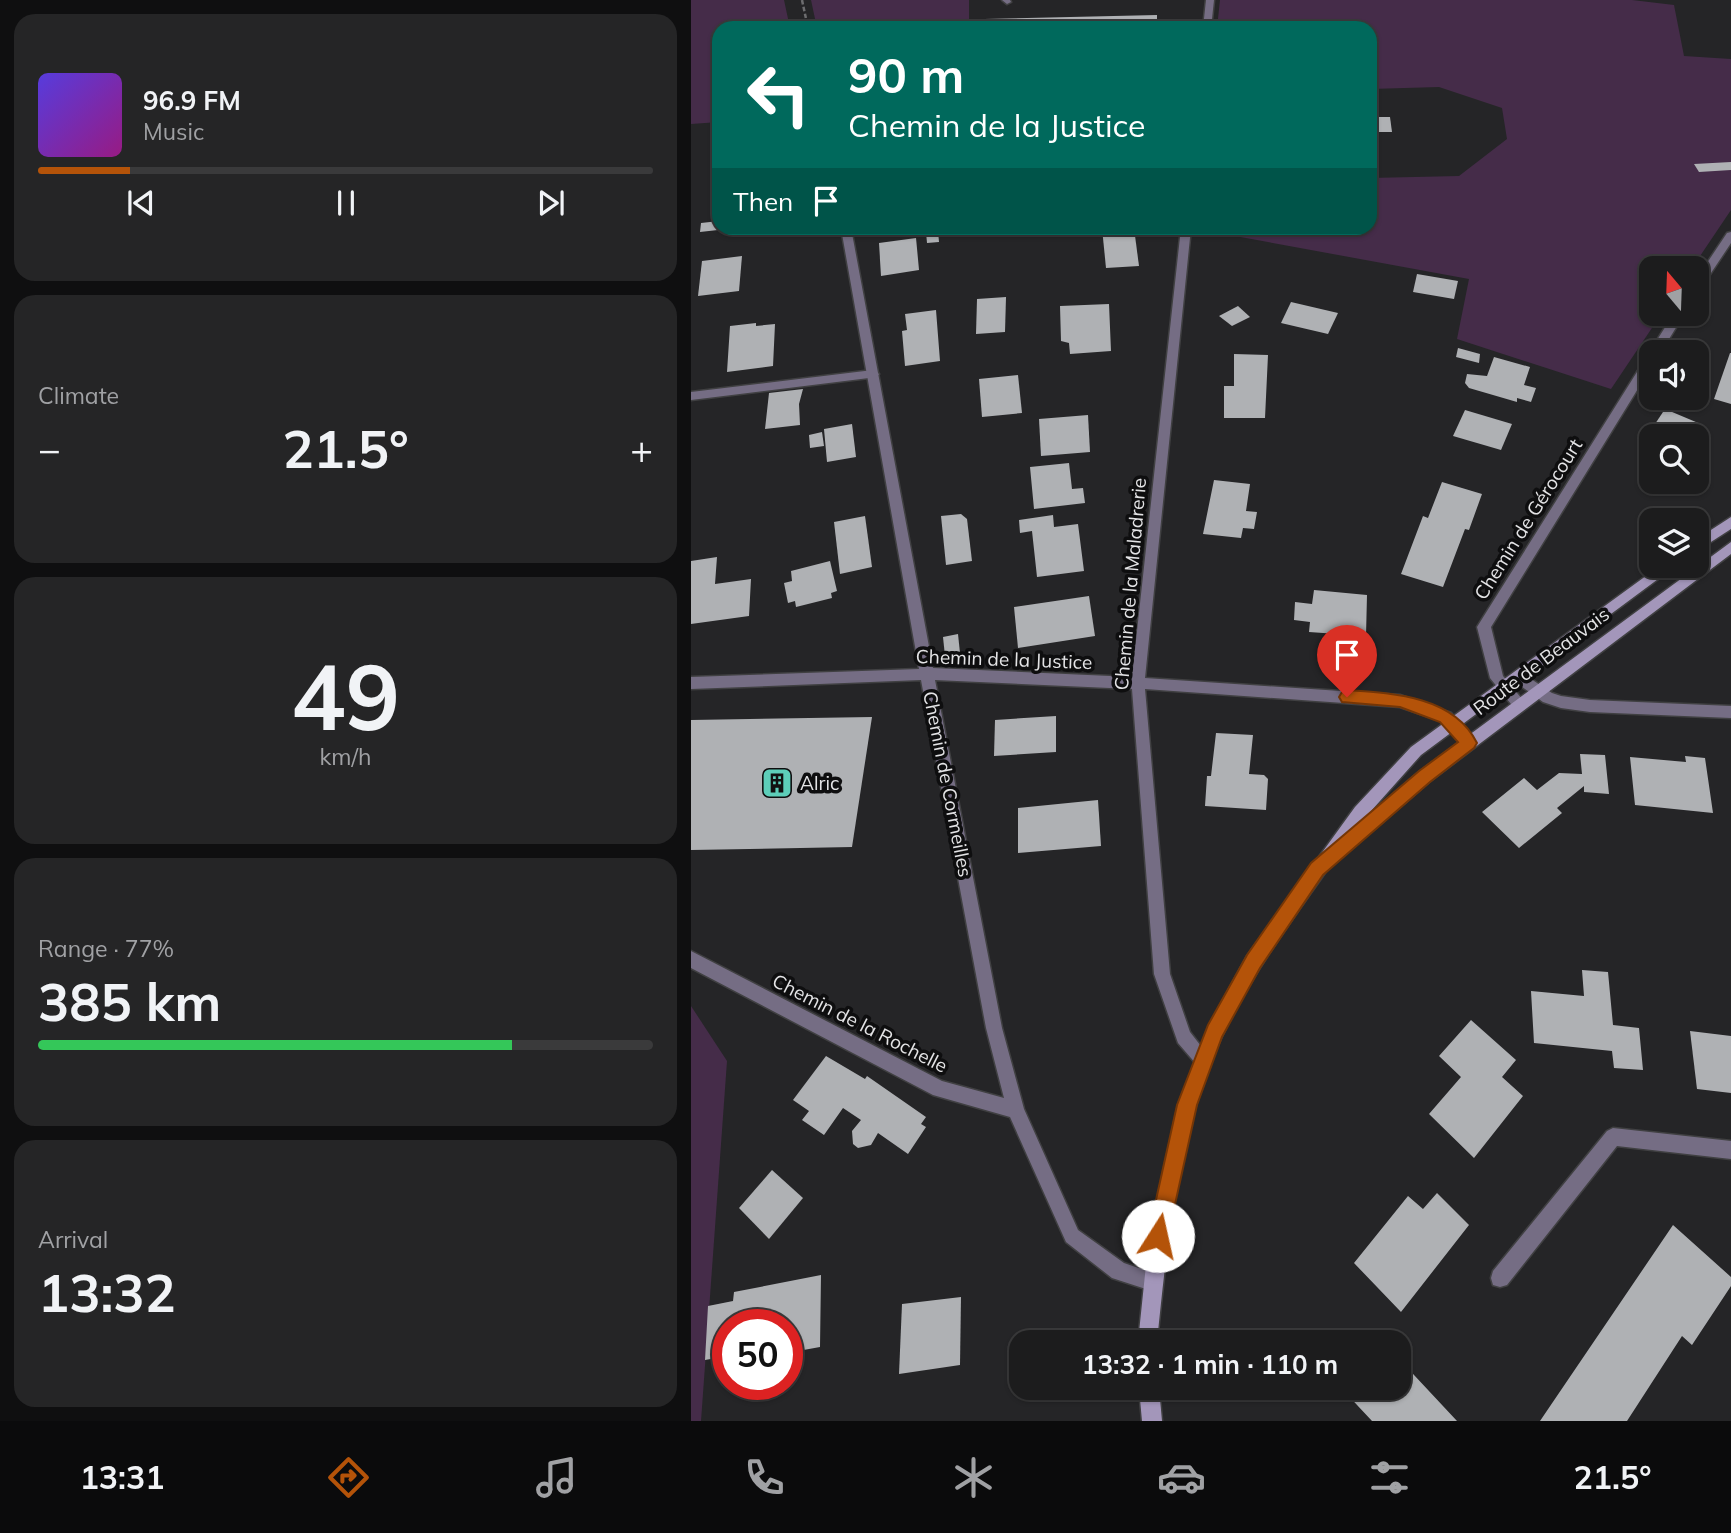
<!DOCTYPE html>
<html lang="en">
<head>
<meta charset="utf-8">
<style>
  :root { --surface:#1c1c1d; --page:#252526; --text:#f1f3f6; --muted:#a0a1a4; --line:#3a3a3b; --accent:#b45309 }
  body { margin:0; font-family:Mulish,sans-serif; background:var(--page); color:var(--text); height:100vh; display:flex; flex-direction:column; font-size:26px; white-space:nowrap }
  * { box-sizing:border-box; margin:0 }
  p { font-size:23px; color:var(--muted) }
  .icon { flex:none; width:38px; height:38px; fill:none; stroke:currentColor; stroke-width:2; stroke-linecap:round; stroke-linejoin:round }
  .map { position:relative; flex:1; overflow:hidden }
  .side { display:flex; flex-direction:column; gap:14px; padding:14px; background:#0f0f10; width:691px }
  .side>* { flex:none }
  .top-card { position:absolute; left:21px; top:21px; width:665px; height:214px; border-radius:21px; box-shadow:0 2px 5px #0004,0 0 0 2px var(--line); background:#00695c; color:#fff; overflow:hidden }
  .needle { width:46px; rotate:341deg }
  .fabs { position:absolute; left:948px; top:256px; display:grid; gap:14px }
  .fabs a { display:grid; place-items:center; width:70px; height:70px; border-radius:14px; background:var(--surface); box-shadow:0 2px 5px #0004,0 0 0 2px var(--line); font-size:35px }
  .speed { position:absolute; left:21px; top:1309px; display:flex; gap:14px; font-size:35px; font-weight:700; text-align:center }
  .speed>* { display:grid; place-content:center; width:91px; height:91px; border-radius:50%; background:var(--surface); box-shadow:0 2px 5px #0004,0 0 0 2px var(--line); line-height:1 }
  .speed .limit { border:10px solid #d22; background:#fff; color:#111 }
  .pin { position:absolute; display:grid; place-items:center; width:60px; height:60px; color:#fff; margin:-72px -30px; border-radius:50% 50% 50% 0; rotate:-45deg; box-shadow:0 0 7px #0007 }
  .pin .icon { rotate:45deg }
  .me { position:absolute; width:77px; margin:-38px; rotate:10deg; stroke-linejoin:round; filter:drop-shadow(0 0 5px #0008) }
  .turn { display:flex; align-items:center; gap:24px; height:147px; padding:0 21px; font-size:32px }
  .turn .icon { width:91px; height:91px; stroke-width:2.5 }
  .turn b { display:block; font-size:49px; line-height:60px }
  .then { display:flex; align-items:center; height:66px; padding:0 21px; background:#0003; gap:14px; font-size:26px }
  .big { font-size:52px; font-weight:700; line-height:1.1 }
  .side .widget { flex:1; display:flex; flex-direction:column; justify-content:center; gap:10px; min-width:0; padding:0 24px; border-radius:21px; background:var(--page) }
  .side .dial { align-items:center; gap:0 }
  .dial b { font-size:91px; line-height:1 }
  .song { display:flex; align-items:center; gap:21px }
  .cover { width:84px; height:84px; border-radius:10px; background:linear-gradient(135deg,hsl(250 70% 55%),hsl(310 70% 35%)) }
  .played { height:7px; border-radius:4px; background:linear-gradient(90deg,var(--accent) 15%,var(--line) 15%) }
  .keys { display:flex; justify-content:space-around; direction:ltr }
  .heat { display:flex; justify-content:space-between; align-items:center; font-size:38px; direction:ltr }
  .charge { height:10px; border-radius:5px; background:linear-gradient(90deg,#34c759 77%,var(--line) 0) }
  .trip { position:absolute; left:318px; top:1330px; width:402px; height:70px; border-radius:21px; background:var(--surface); box-shadow:0 2px 5px #0004,0 0 0 2px var(--line); font-weight:700; line-height:70px; text-align:center }
  .menu { display:flex; height:112px; justify-content:space-around; align-items:center; background:#0b0b0c; color:var(--muted) }
  .menu .icon { width:49px; height:49px }
  .menu .current { color:var(--accent) }
  .menu b { font-size:32px; color:var(--text) }
  main { display:flex; flex:1; min-height:0 }
  .map>svg:first-child { display:block }
</style>
</head>
<body>
<main>
<section class="side">
<div class="widget">
<div class="song"><i class="cover"></i><div><b>96.9 FM</b><p>Music</p></div></div>
<div class="played"></div>
<div class="keys"><svg class="icon" aria-label="previous" viewBox="0 0 24 24"><path d="M18 5L8 12l10 7zM5 5v14"/></svg><svg class="icon" aria-label="pause" viewBox="0 0 24 24"><path d="M8 5v14M16 5v14"/></svg><svg class="icon" aria-label="next" viewBox="0 0 24 24"><path d="M6 5l10 7-10 7zM19 5v14"/></svg></div>
</div>
<div class="widget"><p>Climate</p>
<div class="heat"><a>−</a><b class="big">21.5°</b><a>+</a></div>
</div>
<div class="widget dial"><b>49</b><p>km/h</p></div>
<div class="widget"><p>Range · 77%</p><b class="big">385 km</b><div class="charge"></div></div>
<div class="widget"><p>Arrival</p><b class="big">13:32</b></div>
</section>
<div class="map">
<svg width="1040" height="1421" viewBox="0 0 1040 1421">
  <rect width="100%" height="100%" fill="#252527"/>
  <g fill="#452c49">
    <polygon points="0,0 93,0 99,28 28,28 28,122 0,124"/>
    <polygon points="120,0 278,0 278,19 248,20 247,28 126,28"/>
    <polygon points="529,0 941,0 983,5 993,56 1040,59 1040,210 1001,268 961,268 961,313 971,313 920,389 766,339 778,279 511,230 511,228 679,228 679,178 768,176 816,139 811,108 748,87 679,89 679,28 526,28"/>
    <polygon points="0,1006 36,1061 10,1421 0,1421"/>
  </g>
  <g fill="#afb1b4">
    <polygon points="466,15 466,28 247,28 248,20"/>
    <polygon points="679,117 699,117 701,132 679,132"/>
    <polygon points="1040,162 1040,170 1008,172 1003,164"/>
    <polygon points="28,221 28,228 36,229 9,232 10,223"/>
    <polygon points="411,228 443,228 448,266 415,268"/>
    <polygon points="247,231 248,242 236,243 235,232"/>
    <polygon points="225,238 228,270 190,276 188,243"/>
    <polygon points="51,256 48,291 7,296 11,261"/>
    <polygon points="726,274 767,281 763,299 722,292"/>
    <polygon points="315,297 314,332 285,334 286,299"/>
    <polygon points="600,302 647,313 637,334 590,323"/>
    <polygon points="418,304 420,351 379,354 378,343 370,341 369,306"/>
    <polygon points="547,306 559,317 541,326 528,316"/>
    <polygon points="245,310 249,361 214,366 211,331 216,330 214,314"/>
    <polygon points="65,323 65,326 84,324 82,366 36,372 39,326"/>
    <polygon points="767,348 789,354 788,363 765,357"/>
    <polygon points="1039,353 1040,353 1040,404 1023,399"/>
    <polygon points="543,354 577,355 574,418 533,418 533,386 543,386"/>
    <polygon points="803,357 839,367 833,385 845,388 840,402 826,398 826,402 778,388 774,383 776,374 796,376"/>
    <polygon points="327,375 331,413 291,417 288,379"/>
    <polygon points="112,389 108,404 109,425 74,429 78,393"/>
    <polygon points="974,409 1012,425 1005,436 956,436"/>
    <polygon points="774,410 821,424 810,450 762,436"/>
    <polygon points="397,415 399,452 350,456 348,419"/>
    <polygon points="161,424 165,457 136,462 133,429"/>
    <polygon points="131,432 133,446 119,448 118,435"/>
    <polygon points="378,463 381,489 392,488 394,503 343,509 339,467"/>
    <polygon points="523,480 559,484 555,511 566,512 563,529 552,528 550,538 512,534"/>
    <polygon points="751,482 791,494 778,530 774,529 752,587 710,574 732,516 737,518"/>
    <polygon points="270,514 276,519 281,561 255,565 250,516"/>
    <polygon points="362,515 363,527 387,524 393,571 346,577 341,531 329,533 328,520"/>
    <polygon points="174,516 181,567 149,574 143,522"/>
    <polygon points="26,557 24,584 60,579 58,616 0,624 0,561"/>
    <polygon points="139,561 146,591 140,593 141,598 105,607 104,601 97,603 93,583 101,581 100,571"/>
    <polygon points="623,590 676,595 675,636 618,632 619,622 603,620 604,602 621,604"/>
    <polygon points="398,596 404,636 327,648 323,607"/>
    <polygon points="267,634 269,653 254,656 252,637"/>
    <polygon points="365,716 365,752 303,756 304,720"/>
    <polygon points="181,717 161,847 0,850 0,720"/>
    <polygon points="525,733 562,735 558,774 573,775 577,779 575,810 514,806 516,776 520,776"/>
    <polygon points="889,754 914,755 918,794 893,792 893,786 866,808 871,813 828,848 791,812 833,778 846,790 868,773 891,774"/>
    <polygon points="994,756 1014,758 1022,813 944,805 939,757 995,762"/>
    <polygon points="407,800 410,846 327,853 327,808"/>
    <polygon points="891,970 917,972 922,1025 948,1028 952,1070 923,1068 921,1051 843,1043 840,991 893,996"/>
    <polygon points="780,1020 825,1060 811,1077 832,1096 783,1158 738,1114 770,1077 748,1056"/>
    <polygon points="999,1031 1040,1036 1040,1093 1006,1089"/>
    <polygon points="135,1056 174,1079 176,1076 235,1117 230,1124 235,1127 217,1154 187,1133 180,1145 167,1148 162,1144 161,1131 170,1120 152,1108 133,1135 111,1120 118,1111 102,1100"/>
    <polygon points="81,1170 112,1198 78,1239 48,1208"/>
    <polygon points="746,1193 778,1225 710,1312 663,1263 717,1196 732,1209"/>
    <polygon points="982,1225 1040,1277 1040,1286 1001,1345 991,1336 936,1421 849,1421"/>
    <polygon points="130,1275 129,1347 96,1353 96,1325 37,1325 37,1356 14,1360 17,1306 42,1301 43,1292"/>
    <polygon points="270,1297 269,1365 208,1374 211,1304"/>
    <polygon points="709,1360 766,1421 681,1421 652,1390 709,1388"/>
  </g>
  <g fill="none" stroke-linecap="round" stroke-linejoin="round">
    <g stroke="#404042" stroke-width="3">
      <g id="service">
        <polygon points="311,0 319,0 320,2 316,4"/>
        <polygon points="182,370 188,374 186,377 0,400 0,392"/>
      </g>
    </g>
    <g stroke="#404042" stroke-width="3">
      <g id="minor">
        <polygon points="515,0 523,0 520,28 512,28"/>
        <polygon points="150,228 160,228 242,668 441,677 490,228 500,228 454,678 709,695 760,713 785,743 783,747 778,749 773,747 750,721 709,707 454,689 479,974 499,1032 520,1059 518,1065 512,1067 506,1065 487,1043 463,974 441,689 244,680 311,1028 333,1109 387,1230 433,1263 468,1275 470,1282 468,1289 461,1291 421,1278 375,1242 319,1117 242,1095 0,968 0,951 251,1081 313,1098 295,1028 230,680 0,689 0,677 228,669"/>
        <polygon points="1040,232 1040,243 1010,288 1006,289 1006,278 1036,233"/>
        <polygon points="983,313 994,313 970,352 961,352 961,366 800,627 812,676 836,705 834,709 824,709 799,678 786,627"/>
        <polygon points="828,671 861,693 870,696 899,700 1040,706 1040,718 899,712 870,708 852,702 823,681 821,677 823,673"/>
        <polygon points="922,1128 1040,1141 1040,1159 926,1146 816,1285 809,1287 802,1285 800,1278 802,1271 916,1131"/>
      </g>
    </g>
    <g stroke="#404042" stroke-width="3">
      <g id="secondary">
        <polygon points="1040,517 1040,529 1006,551 1006,539"/>
        <path d="M1040 542V554L738 782 653 855 646 856C605 914 562 971 531 1036 488 1127 476 1242 466 1342H447L458 1236 487 1105 518 1026 556 956 664 807 720 747 970 565H986L730 755 672 820 728 772Z"/>
        <polygon points="448,1388 468,1388 471,1421 451,1421"/>
      </g>
    </g>
    <polyline stroke="#6d6d6f" stroke-width="2.5" stroke-dasharray="4.5 2.5" stroke-linecap="butt" points="111,0 117,28"/>
    <use href="#service" fill="#756d84" fill-rule="evenodd"/>
    <use href="#minor" fill="#756d84" fill-rule="evenodd"/>
    <use href="#secondary" fill="#a396ba" fill-rule="evenodd"/>
  </g>
  <path fill="#b45309" stroke="#753606" stroke-width="2" d="M656 690C702 693 763 696 786 743L783 748 739 782 632 875 569 968 531 1037 506 1105 477 1236 474 1244 467 1247 460 1244 457 1236 486 1105 517 1025 556 955 620 863 728 771 767 742 749 722 709 707 651 702 648 697 651 692Z"/>
  <defs>
    <g id="building-square" transform="scale(1.575)"><rect x="-9" y="-9" width="18" height="18" rx="4" fill="#5dceb9" stroke="#0e0e0f"/><path d="M-4-6H4V6H1V3H-1V6H-4ZM-2.5-4.3h1.7v1.8h-1.7ZM.8-4.3h1.7v1.8H.8ZM-2.5-1h1.7V.8h-1.7ZM.8-1h1.7V.8H.8Z" fill="#111"/></g>
  </defs>
  <g fill-rule="evenodd">
    <use href="#building-square" x="86" y="783"/>
  </g>
  <g text-anchor="middle" dominant-baseline="central" stroke-width="7" stroke-linejoin="round" paint-order="stroke">
    <g font-size="19" fill="#e4e4e6" stroke="#0e0e0f">
      <text transform="translate(837 519) rotate(-58)">Chemin de Gérocourt</text>
      <text transform="translate(439 584) rotate(-85)">Chemin de la Maladrerie</text>
      <text transform="translate(313 659) rotate(2)">Chemin de la Justice</text>
      <text transform="translate(850 661) rotate(-37)">Route de Beauvais</text>
      <text transform="translate(257 784) rotate(79)">Chemin de Cormeilles</text>
      <text transform="translate(169 1023) rotate(27)">Chemin de la Rochelle</text>
    </g>
    <g font-size="19" fill="#e4e4e6" stroke="#0e0e0f" text-anchor="start">
      <text x="109" y="783">Alric</text>
    </g>
  </g>
</svg>
<div class="fabs">
<a><svg class="needle" viewBox="-14 -14 28 28"><path d="M0-13l5 13h-10z" fill="#e53935"/><path d="M0 13l5-13h-10z" fill="#a0a1a4"/></svg></a>
<a><svg class="icon" aria-label="sound" viewBox="0 0 24 24"><path d="M4 9h4l5-4v14l-5-4H4zM17 9q2 3 0 6"/></svg></a>
<a><svg class="icon" aria-label="search" viewBox="0 0 24 24"><circle cx="10" cy="10" r="6"/><path d="M15 15l6 6"/></svg></a>
<a><svg class="icon" aria-label="layers" viewBox="0 0 24 24"><path d="M12 4l9 5-9 5-9-5zM3 14l9 5 9-5"/></svg></a>
</div>
<div class="speed"><div class="limit">50</div></div>
<div class="pin" style="left:656px;top:697px;background:#d93025"><svg class="icon" aria-label="arrive" viewBox="0 0 24 24"><path d="M6 21V4h12l-3 4 3 4H6"/></svg></div>
<svg class="me" style="left:467px;top:1236px" viewBox="-20 -20 40 40"><circle r="19" fill="#fff"/><path d="M0-13L10 11 0 6-10 11z" fill="#b45309"/></svg>
<div class="trip">13:32 · 1 min · 110 m</div>
<div class="top-card">
<div class="turn"><svg class="icon" aria-label="left" viewBox="0 0 24 24"><path d="M17 20v-9H6M10 6l-5 5 5 5"/></svg><div><b>90 m</b>Chemin de la Justice</div></div>
<div class="then">Then<svg class="icon" aria-label="arrive" viewBox="0 0 24 24"><path d="M6 21V4h12l-3 4 3 4H6"/></svg></div>
</div>
</div>
</main>
<nav class="menu">
<b>13:31</b>
<svg class="icon current" aria-label="directions" viewBox="0 0 24 24"><path d="M12 3l9 9-9 9-9-9zM9 14v-3h6M13 9l2 2-2 2"/></svg>
<svg class="icon" aria-label="music" viewBox="0 0 24 24"><path d="M9 18V5l10-2v13"/><circle cx="6" cy="18" r="3"/><circle cx="16" cy="16" r="3"/></svg>
<svg class="icon" aria-label="phone" viewBox="0 0 24 24"><path d="M5 4h4l2 5-3 2q2 4 5 5l2-3 5 2v4C11 20 4 13 5 4z"/></svg>
<svg class="icon" aria-label="climate" viewBox="0 0 24 24"><path d="M12 3v18M4 7l16 10M4 17L20 7"/></svg>
<svg class="icon" aria-label="car" viewBox="0 0 24 24"><path d="M5 17H2v-5l4-1 3-4h7l3 4 3 1v5h-3M9 17h6M6 11h13"/><circle cx="7" cy="17" r="2"/><circle cx="17" cy="17" r="2"/></svg>
<svg class="icon" aria-label="filters" viewBox="0 0 24 24"><path d="M4 7h16M4 17h16"/><circle cx="9" cy="7" r="2"/><circle cx="15" cy="17" r="2"/></svg>
<b>21.5°</b>
</nav>
</body>
</html>
